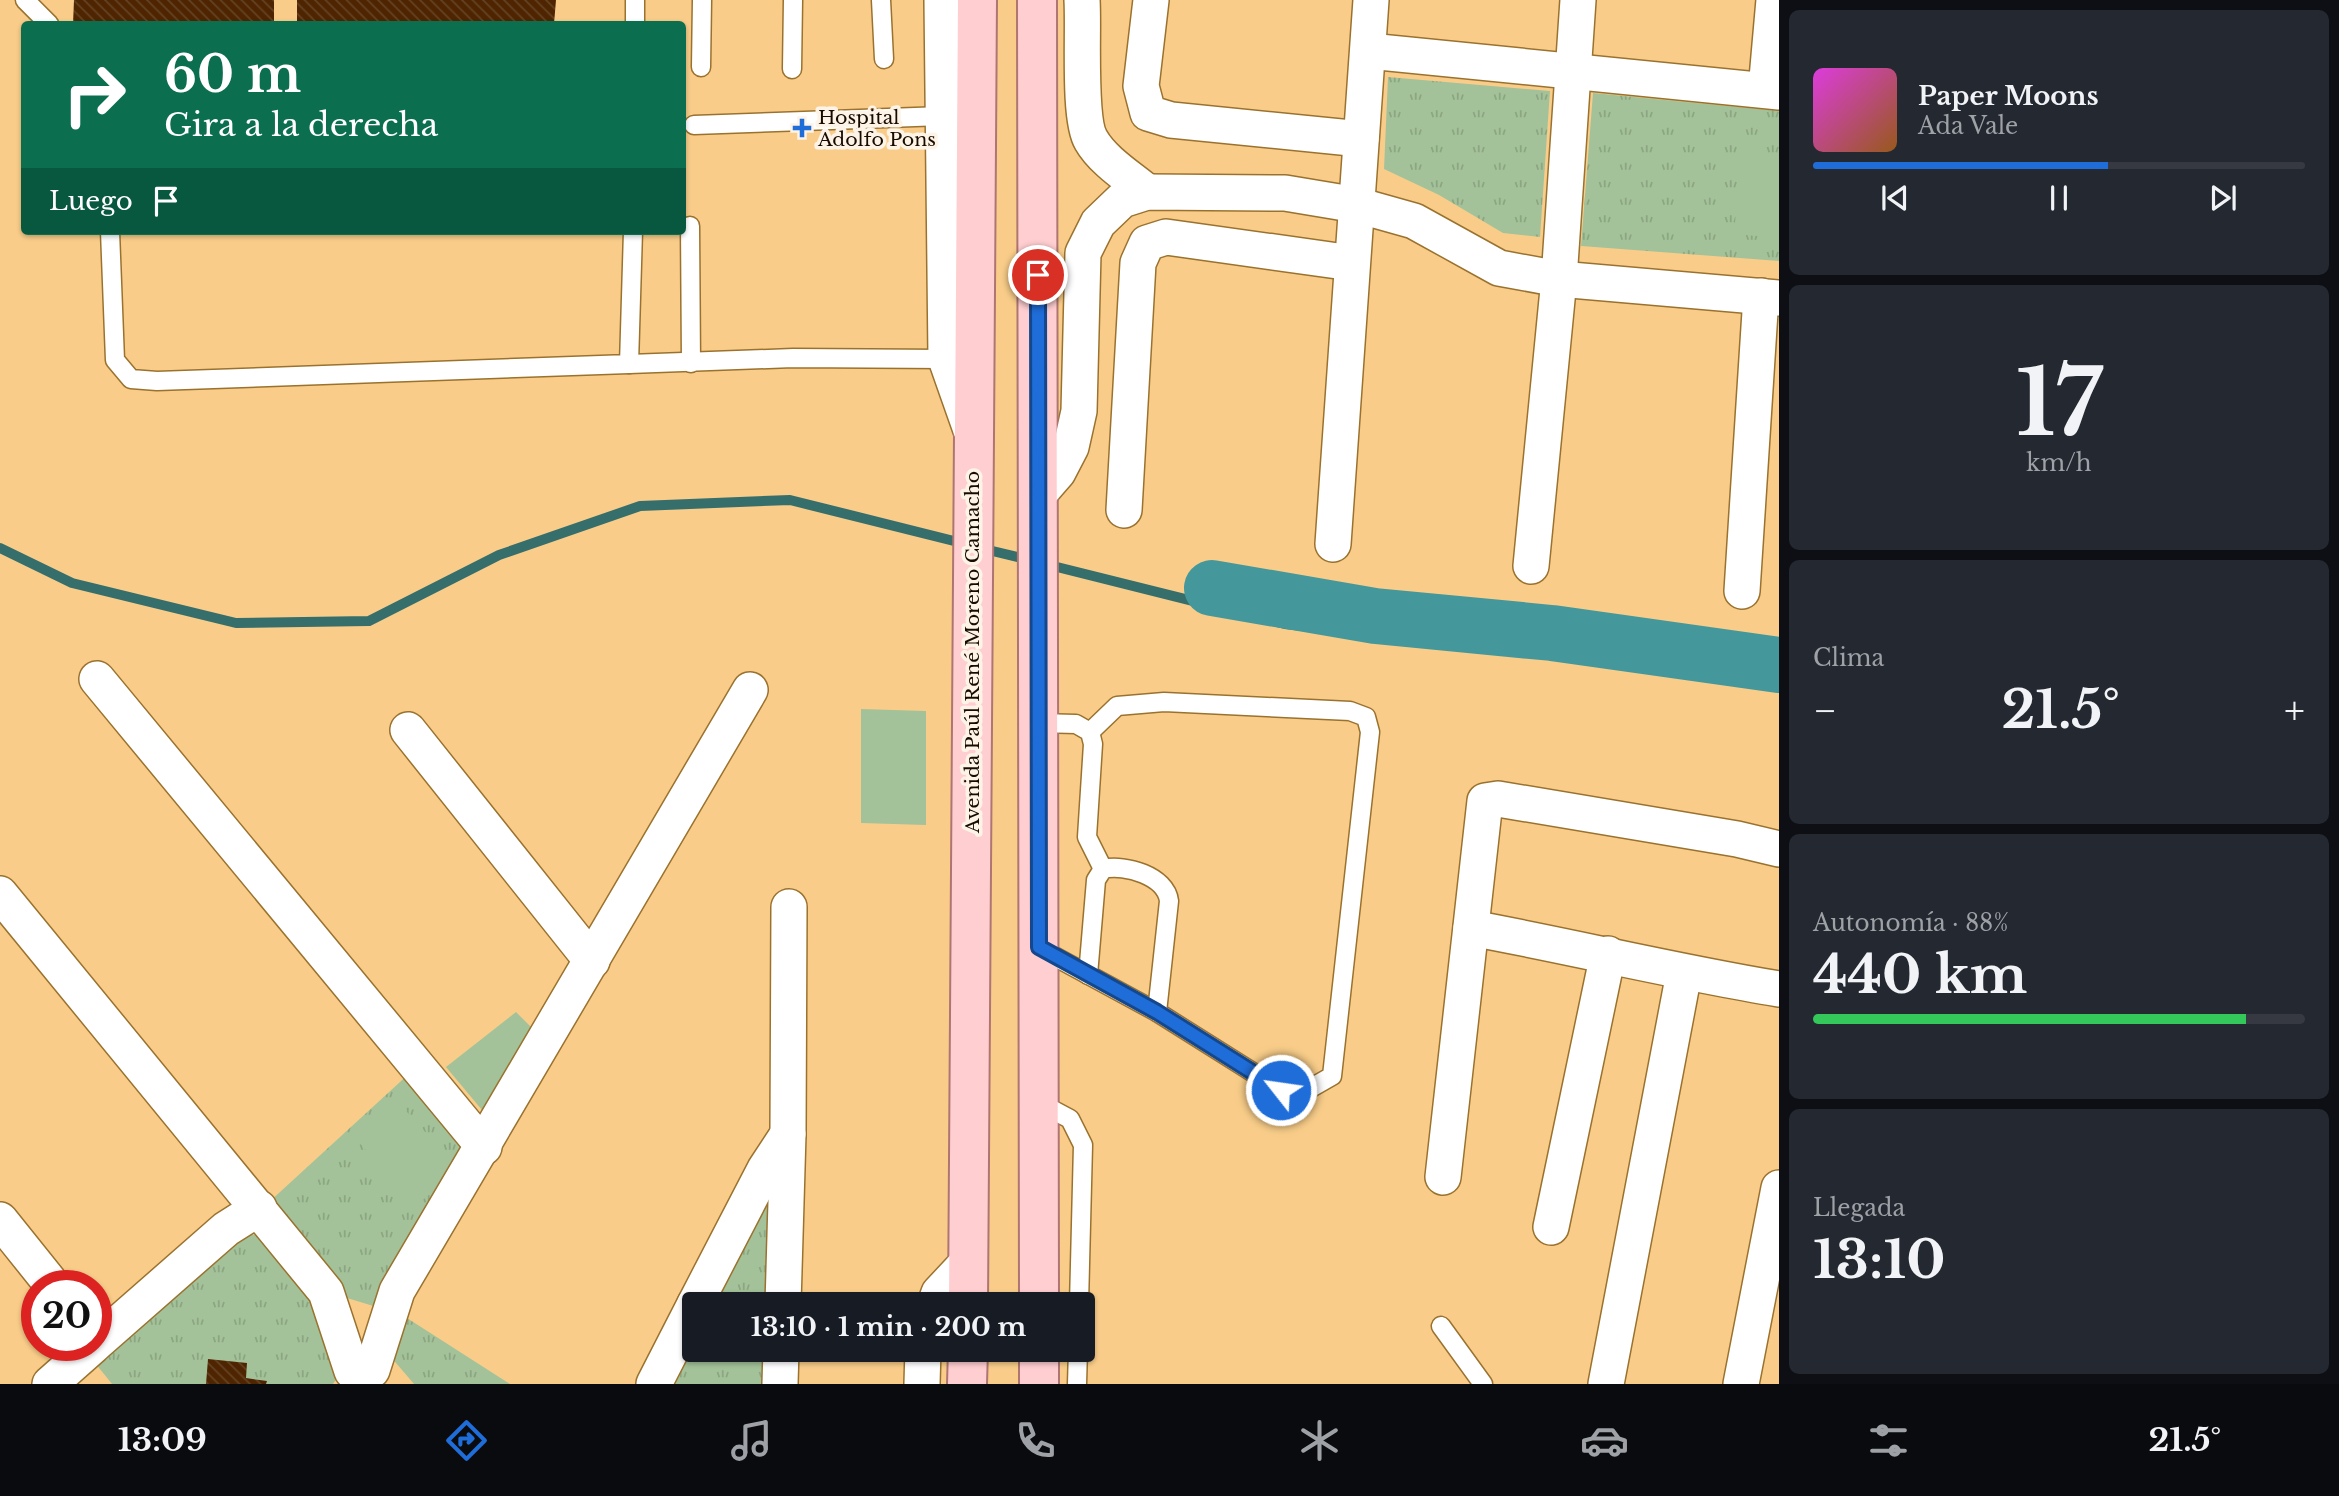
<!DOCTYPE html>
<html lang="es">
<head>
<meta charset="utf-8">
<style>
  :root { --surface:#171b24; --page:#242831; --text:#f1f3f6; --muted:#9ea1a6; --line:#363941; --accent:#1f6dd8 }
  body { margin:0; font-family:"Libre Baskerville",serif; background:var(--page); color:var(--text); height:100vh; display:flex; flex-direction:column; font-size:26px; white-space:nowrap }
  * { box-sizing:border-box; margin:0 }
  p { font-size:23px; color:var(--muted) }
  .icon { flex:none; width:38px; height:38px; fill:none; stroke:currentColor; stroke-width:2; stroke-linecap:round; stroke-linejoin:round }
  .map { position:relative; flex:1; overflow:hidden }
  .side { display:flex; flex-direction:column; gap:10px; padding:10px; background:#0d0f14; width:560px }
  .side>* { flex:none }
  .top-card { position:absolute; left:21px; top:21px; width:665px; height:214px; border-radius:7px; box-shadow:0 2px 5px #0004; background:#0b6e4f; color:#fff; overflow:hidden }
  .speed { position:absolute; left:21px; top:1270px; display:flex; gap:14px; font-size:35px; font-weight:700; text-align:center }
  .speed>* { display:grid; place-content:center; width:91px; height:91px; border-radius:50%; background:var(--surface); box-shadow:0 2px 5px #0004; line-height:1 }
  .speed .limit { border:10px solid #d22; background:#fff; color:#111 }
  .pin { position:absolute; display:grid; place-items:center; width:60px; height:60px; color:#fff; margin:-30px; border:4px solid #fff; border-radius:50%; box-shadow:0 2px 7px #0007 }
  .me { position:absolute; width:77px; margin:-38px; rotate:300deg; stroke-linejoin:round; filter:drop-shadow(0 0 5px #0008) }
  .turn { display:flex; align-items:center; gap:24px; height:147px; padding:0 28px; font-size:32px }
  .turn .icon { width:91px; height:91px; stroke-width:2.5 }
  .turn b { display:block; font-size:49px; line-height:60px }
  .then { display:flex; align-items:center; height:66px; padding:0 28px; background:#0003; gap:14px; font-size:26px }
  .big { font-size:52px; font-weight:700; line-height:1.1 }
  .side .tile { flex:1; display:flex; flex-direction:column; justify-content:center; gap:10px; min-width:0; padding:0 24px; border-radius:10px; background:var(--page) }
  .side .dial { align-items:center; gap:0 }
  .dial b { font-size:91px; line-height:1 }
  .song { display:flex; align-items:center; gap:21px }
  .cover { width:84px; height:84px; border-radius:10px; background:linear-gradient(135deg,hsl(300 70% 55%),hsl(30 70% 35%)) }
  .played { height:7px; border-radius:4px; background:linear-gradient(90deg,var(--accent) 60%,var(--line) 60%) }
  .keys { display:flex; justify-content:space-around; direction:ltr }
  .heat { display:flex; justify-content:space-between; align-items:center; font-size:38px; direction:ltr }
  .charge { height:10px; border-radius:5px; background:linear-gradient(90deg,#34c759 88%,var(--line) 0) }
  .trip { position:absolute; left:682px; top:1292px; width:413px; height:70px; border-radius:7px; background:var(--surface); box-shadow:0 2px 5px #0004; font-weight:700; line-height:70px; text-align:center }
  .menu { display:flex; height:112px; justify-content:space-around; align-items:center; background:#090b0e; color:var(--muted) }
  .menu .icon { width:49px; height:49px }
  .menu .active { color:var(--accent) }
  .menu b { font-size:32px; color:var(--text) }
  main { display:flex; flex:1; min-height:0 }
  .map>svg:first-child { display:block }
</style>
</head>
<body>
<main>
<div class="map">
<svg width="1779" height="1384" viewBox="0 0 1779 1384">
  <defs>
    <pattern id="grass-tufts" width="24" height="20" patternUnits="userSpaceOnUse" patternTransform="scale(1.75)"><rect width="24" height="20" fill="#a3c299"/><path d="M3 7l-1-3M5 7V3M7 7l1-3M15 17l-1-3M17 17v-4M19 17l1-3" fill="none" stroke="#8ca582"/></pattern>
    <pattern id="building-back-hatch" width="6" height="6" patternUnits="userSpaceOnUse" patternTransform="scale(1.75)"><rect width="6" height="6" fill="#4e2500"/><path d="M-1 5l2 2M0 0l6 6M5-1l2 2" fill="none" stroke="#634224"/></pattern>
  </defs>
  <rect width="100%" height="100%" fill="#f9cd89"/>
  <g fill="url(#grass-tufts)">
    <polygon points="1388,77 1550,91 1540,237 1503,233 1439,195 1384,169"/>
    <polygon points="1593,93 1779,111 1779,261 1581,246"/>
    <polygon points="412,1071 480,1151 380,1308 337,1295 268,1203"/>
    <polygon points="773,1191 769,1304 716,1304"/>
    <polygon points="272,1234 318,1295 344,1368 333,1384 112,1384 91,1358 229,1236"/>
    <polygon points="396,1311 510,1384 414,1384 384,1349"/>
    <polygon points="695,1345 695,1349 768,1349 767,1384 675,1384"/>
  </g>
  <g fill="#a3c299">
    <polygon points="1741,157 1779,161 1779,238 1734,234"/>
    <polygon points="861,709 926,711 926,825 861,823"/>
    <polygon points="516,1012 537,1033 487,1116 446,1067"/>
    <polygon points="397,1101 458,1168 414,1208 354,1136"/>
  </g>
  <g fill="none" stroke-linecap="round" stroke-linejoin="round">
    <g stroke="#366e6c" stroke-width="10">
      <polyline points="0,548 72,583 236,623 369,621 499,555 640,506 790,500 966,544"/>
      <polyline points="980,548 1030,560"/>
      <polyline points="1045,564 1285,624 1779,680"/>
    </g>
    <polyline stroke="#44989b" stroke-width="56" points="1212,588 1375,616 1552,633 1779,665"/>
  </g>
  <g fill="url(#building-back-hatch)">
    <polygon points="74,0 274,0 274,24 73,24"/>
    <polygon points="297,0 556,0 554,24 297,24"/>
    <polygon points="208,1359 247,1363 246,1378 267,1381 266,1384 206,1384"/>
  </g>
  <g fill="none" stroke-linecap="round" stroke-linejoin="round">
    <g stroke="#9a722e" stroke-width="21">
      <g id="service">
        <polyline points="25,0 49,24"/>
        <polyline points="881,0 884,59"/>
        <polyline points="635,24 635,0"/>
        <polyline points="701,67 702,0"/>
        <polyline points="792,69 793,0"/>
        <polyline points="694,125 943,116"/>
        <polyline points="690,226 691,363"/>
        <polyline points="110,231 115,360 131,379 157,381 629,364 633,231"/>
        <polyline points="629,364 793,358 946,359"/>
        <polyline points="1038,723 1076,724 1090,732 1093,744 1087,837 1103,869"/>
        <polyline points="1039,948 1157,1012 1281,1090 1311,1088 1332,1076 1370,732 1366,717 1350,711 1164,702 1117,706 1090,732"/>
        <path d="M1088 975 1096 880 1103 869C1126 864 1166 876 1169 901L1157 1012"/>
        <polyline points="1038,1102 1070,1119 1083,1145 1079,1304"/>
        <polyline points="1441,1326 1483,1384"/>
        <polyline points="1077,1384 1078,1349"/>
      </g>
    </g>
    <g stroke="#9a722e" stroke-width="38">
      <g id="minor">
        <polyline points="942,0 946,359 971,430"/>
        <path d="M1082 0C1084 30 1078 119 1091 140 1103 161 1129 177 1147 192"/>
        <polyline points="1151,0 1141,86 1148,113 1171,120 1361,139"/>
        <polyline points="1369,51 1779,92"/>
        <polyline points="1766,90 1774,0"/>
        <polyline points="1038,495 1058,472 1071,447 1079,411 1083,253 1098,223 1122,200 1147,192 1285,193 1357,205 1414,221 1499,268 1559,279 1779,298"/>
        <polyline points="1124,510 1138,263 1147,243 1166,237 1352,263"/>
        <polyline points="1333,544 1371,0"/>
        <polyline points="1531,566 1559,279 1578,0"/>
        <polyline points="1742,591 1761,296"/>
        <polyline points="97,679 484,1147"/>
        <polyline points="408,730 592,961"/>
        <polyline points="0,894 326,1292 352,1371"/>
        <path d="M1471 928C1574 947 1676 972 1779 989"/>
        <polyline points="1443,1177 1485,801 1498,799 1737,839 1779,849"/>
        <polyline points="0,1220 53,1286"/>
        <polyline points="1551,1227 1608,954"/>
        <polyline points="695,1304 765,1169 788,1134"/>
        <polyline points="783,1304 788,1134 789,907"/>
        <polyline points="935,1304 939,1293 968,1262"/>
        <polyline points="96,1343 226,1229 259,1208"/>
        <polyline points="372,1370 397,1291 750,690"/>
        <polyline points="50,1384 93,1346"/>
        <polyline points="654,1384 695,1304"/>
        <polyline points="780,1384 781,1349"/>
        <polyline points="922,1384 923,1349"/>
        <polyline points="1606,1384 1684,973"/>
        <polyline points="1741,1384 1779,1188"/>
      </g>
    </g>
    <g stroke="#ae7572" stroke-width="42">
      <g id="primary">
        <polyline points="1037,0 1039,1304"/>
        <polyline points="968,1304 977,0"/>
        <polyline points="1039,1349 1039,1384"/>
        <polyline points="967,1384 968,1349"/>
      </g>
    </g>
    <use href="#service" stroke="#fff" stroke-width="18"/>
    <use href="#minor" stroke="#fff" stroke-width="35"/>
    <use href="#primary" stroke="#ffced0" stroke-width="38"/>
  </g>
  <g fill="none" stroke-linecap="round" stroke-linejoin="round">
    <g stroke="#14478c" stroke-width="18">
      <polyline id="route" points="1038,275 1039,947 1157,1012 1281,1090"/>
    </g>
    <use href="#route" stroke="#1f6dd8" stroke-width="12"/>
  </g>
  <path fill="#1f6dd8" stroke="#fdf4e7" stroke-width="2.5" d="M798.5 117.5h7v7h7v7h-7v7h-7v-7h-7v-7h7z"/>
  <g text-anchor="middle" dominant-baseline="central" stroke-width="7" stroke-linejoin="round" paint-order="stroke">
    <g font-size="19" fill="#170b00" stroke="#fdf4e7" text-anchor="start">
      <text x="818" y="117">Hospital<tspan x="818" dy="22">Adolfo Pons</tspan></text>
    </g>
    <g font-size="19" fill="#170b00" stroke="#fdf4e7">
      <text transform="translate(972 652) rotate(-90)">Avenida Paúl René Moreno Camacho</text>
    </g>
  </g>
</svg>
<div class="speed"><div class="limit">20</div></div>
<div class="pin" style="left:1038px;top:275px;background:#d93025"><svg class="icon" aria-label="arrive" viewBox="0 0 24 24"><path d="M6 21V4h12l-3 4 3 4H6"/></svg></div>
<svg class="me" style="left:1281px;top:1090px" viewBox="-20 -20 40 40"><circle r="17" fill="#1f6dd8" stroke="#fff" stroke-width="3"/><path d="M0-11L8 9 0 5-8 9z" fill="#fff"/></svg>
<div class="trip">13:10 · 1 min · 200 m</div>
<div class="top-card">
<div class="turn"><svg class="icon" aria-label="right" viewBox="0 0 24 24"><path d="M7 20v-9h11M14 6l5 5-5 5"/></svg><div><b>60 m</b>Gira a la derecha</div></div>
<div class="then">Luego<svg class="icon" aria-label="arrive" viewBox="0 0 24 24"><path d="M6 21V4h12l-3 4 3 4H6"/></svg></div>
</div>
</div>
<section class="side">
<div class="tile">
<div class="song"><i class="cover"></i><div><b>Paper Moons</b><p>Ada Vale</p></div></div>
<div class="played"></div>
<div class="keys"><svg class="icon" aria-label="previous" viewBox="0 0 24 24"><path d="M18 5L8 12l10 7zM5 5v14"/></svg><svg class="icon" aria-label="pause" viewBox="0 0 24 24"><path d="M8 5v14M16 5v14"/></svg><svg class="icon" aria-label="next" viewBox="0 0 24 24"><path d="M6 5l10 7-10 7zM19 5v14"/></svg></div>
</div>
<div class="tile dial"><b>17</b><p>km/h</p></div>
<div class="tile"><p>Clima</p>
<div class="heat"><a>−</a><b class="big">21.5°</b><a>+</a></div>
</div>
<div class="tile"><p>Autonomía · 88%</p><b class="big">440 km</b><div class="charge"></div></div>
<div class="tile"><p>Llegada</p><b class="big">13:10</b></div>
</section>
</main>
<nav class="menu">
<b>13:09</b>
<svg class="icon active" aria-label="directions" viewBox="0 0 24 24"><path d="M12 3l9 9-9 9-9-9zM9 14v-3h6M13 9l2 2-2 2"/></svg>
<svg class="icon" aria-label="music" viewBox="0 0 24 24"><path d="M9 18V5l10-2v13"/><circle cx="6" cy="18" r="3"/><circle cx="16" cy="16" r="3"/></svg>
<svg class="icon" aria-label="phone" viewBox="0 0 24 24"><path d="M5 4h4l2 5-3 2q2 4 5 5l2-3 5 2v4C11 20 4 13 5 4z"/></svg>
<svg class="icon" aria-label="climate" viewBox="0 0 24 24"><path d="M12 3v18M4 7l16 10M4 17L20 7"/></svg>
<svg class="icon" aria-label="car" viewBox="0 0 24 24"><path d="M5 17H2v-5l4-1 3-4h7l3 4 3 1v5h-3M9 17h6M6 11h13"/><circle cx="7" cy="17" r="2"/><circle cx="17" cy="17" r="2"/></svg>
<svg class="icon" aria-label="filters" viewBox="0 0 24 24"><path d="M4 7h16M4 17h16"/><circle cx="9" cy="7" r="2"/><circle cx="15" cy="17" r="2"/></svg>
<b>21.5°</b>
</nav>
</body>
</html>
